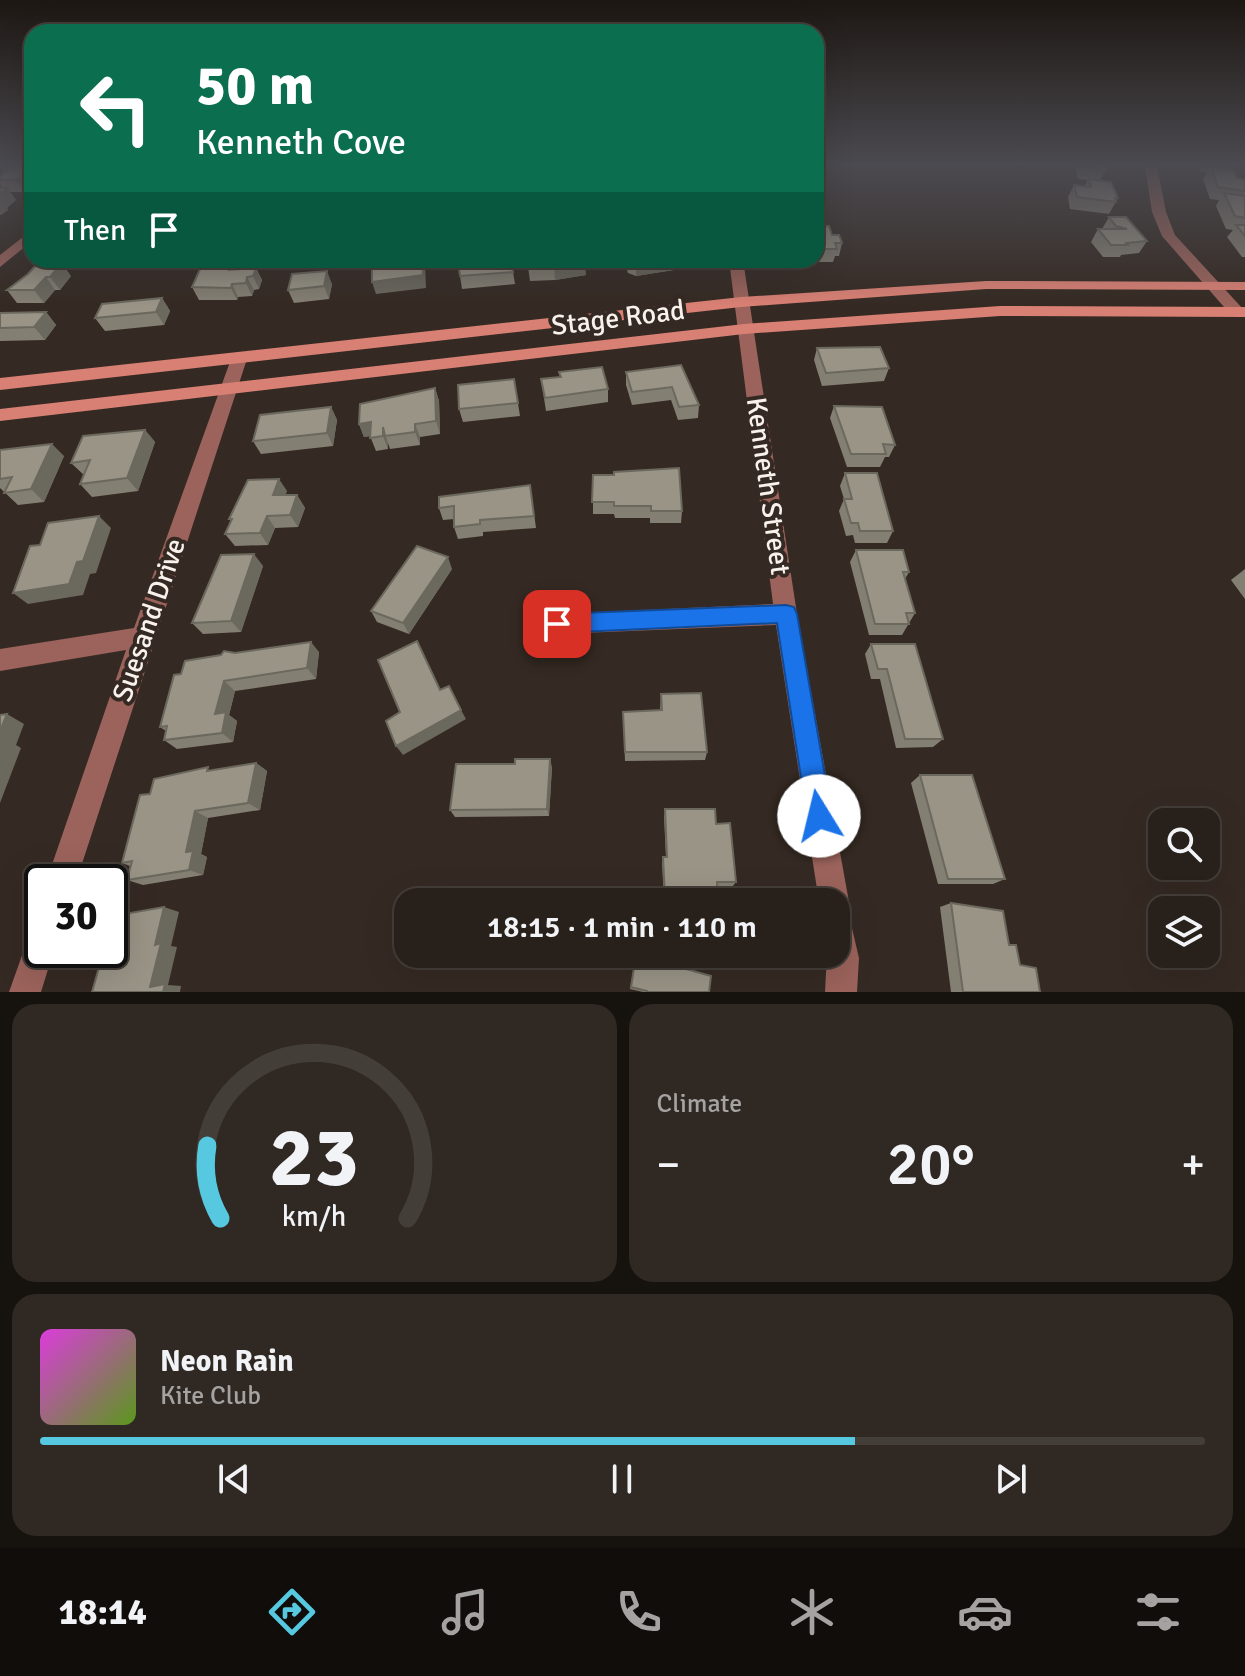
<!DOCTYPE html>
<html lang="en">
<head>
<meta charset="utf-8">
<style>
  :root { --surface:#28201a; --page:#302823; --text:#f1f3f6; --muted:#a5a3a2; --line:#443e39; --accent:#56c9e1 }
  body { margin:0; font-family:Signika,sans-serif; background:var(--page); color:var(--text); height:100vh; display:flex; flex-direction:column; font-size:30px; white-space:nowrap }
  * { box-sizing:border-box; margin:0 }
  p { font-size:26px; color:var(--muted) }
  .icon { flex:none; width:44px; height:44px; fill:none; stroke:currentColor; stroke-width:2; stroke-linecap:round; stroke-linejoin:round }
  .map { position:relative; height:992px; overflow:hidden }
  .details { display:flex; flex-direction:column; gap:12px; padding:12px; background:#16120e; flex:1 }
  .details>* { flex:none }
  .banner { position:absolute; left:24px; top:24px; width:800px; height:244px; border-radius:24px; box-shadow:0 8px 32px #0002,0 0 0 2px var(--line); background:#0b6e4f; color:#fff; overflow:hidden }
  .buttons { position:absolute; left:1148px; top:808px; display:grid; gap:16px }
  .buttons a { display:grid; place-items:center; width:72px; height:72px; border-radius:16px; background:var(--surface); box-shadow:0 8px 32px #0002,0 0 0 2px var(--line); font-size:40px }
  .speed { position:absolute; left:24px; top:864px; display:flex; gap:16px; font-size:40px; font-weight:700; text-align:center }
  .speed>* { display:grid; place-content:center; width:104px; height:104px; border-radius:50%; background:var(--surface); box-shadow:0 8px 32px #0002,0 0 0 2px var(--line); line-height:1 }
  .speed .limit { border:4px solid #111; border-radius:12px; background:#fff; color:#111 }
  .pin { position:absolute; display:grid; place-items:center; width:68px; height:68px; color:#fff; margin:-34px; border-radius:16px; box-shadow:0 4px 12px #0006 }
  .me { position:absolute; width:88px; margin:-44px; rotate:351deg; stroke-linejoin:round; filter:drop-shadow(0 0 6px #0008) }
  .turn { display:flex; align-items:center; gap:28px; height:168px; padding:0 40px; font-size:36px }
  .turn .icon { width:104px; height:104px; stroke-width:2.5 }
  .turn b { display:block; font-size:56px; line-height:68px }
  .then { display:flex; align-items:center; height:76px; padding:0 40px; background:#0003; gap:16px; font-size:30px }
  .big { font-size:60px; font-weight:600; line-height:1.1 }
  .details .card { flex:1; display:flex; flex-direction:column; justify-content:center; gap:12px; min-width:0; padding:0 28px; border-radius:24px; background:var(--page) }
  .details .dial { align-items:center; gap:0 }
  .dial svg { height:208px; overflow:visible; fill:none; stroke:var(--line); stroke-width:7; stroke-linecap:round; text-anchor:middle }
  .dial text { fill:var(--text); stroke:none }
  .song { display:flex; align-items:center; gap:24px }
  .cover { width:96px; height:96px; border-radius:12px; background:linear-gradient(135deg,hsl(300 70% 55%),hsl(90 70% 35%)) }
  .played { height:8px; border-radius:4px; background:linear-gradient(90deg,var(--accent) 70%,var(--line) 70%) }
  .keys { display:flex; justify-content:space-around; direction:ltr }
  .heat { display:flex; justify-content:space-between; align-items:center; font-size:44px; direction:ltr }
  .details .tiles { flex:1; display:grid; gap:12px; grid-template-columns:1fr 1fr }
  .card:last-child { grid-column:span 2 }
  .trip { position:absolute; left:394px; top:888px; width:456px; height:80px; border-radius:24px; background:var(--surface); box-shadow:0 8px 32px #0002,0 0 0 2px var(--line); font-weight:600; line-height:80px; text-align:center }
  .tab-bar { display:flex; height:128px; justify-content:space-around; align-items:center; background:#100d0a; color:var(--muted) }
  .tab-bar .icon { width:56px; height:56px }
  .tab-bar .on { color:var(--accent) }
  .tab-bar b { font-size:36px; color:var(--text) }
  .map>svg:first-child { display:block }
</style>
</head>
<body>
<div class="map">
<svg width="1245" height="992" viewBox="0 0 1245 992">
  <rect width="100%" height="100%" fill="#352a23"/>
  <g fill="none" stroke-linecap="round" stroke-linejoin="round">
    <g fill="#9b635b" fill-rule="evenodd">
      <polygon points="1145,166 1157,166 1166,212 1175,235 1243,309 1243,315 1231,315 1162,236 1152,212"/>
      <polygon points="32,230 32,241 0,267 0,255"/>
      <polygon points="729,260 743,260 797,614 849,902 847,907 859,958 857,992 825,992 827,954 836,954 836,902 819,902 776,625 557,634 549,631 545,624 549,617 557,614 773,604"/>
      <polygon points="239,354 247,359 76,882 46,882 126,650 0,671 0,649 134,628 231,359"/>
      <polygon points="42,926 42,950 54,950 41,992 9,992 31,930"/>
    </g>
    <g fill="#d98074" fill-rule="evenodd">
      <polygon points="986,281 1245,282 1245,290 986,289 741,307 0,390 0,378 741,297"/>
      <polygon points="1000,306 1245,307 1245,317 1000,316 744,334 0,421 0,409 744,324"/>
    </g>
  </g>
  <g fill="#847f73">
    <polygon points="32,166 32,185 24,192 10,192 16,200 7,208 8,210 0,215 0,188 2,188 0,185 0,176 5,172 2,167"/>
    <polygon points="1075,166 1105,166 1106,170 1100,180 1118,198 1109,214 1070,209 1068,197 1074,185 1084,186 1088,180 1078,179"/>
    <polygon points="1199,166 1230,166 1227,170 1237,178 1245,180 1245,257 1242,257 1227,237 1233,230 1226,229 1216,206 1219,200 1210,199 1203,179 1207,173 1201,172"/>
    <polygon points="1109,217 1147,241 1139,253 1121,255 1120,257 1103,257 1091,242 1098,229 1102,229"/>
    <polygon points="816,226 832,235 842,243 839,256 835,256 833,262 788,262 787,260 816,260"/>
    <polygon points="511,260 515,284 462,289 460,276"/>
    <polygon points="527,260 586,275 555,280 530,281"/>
    <polygon points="624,260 681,260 680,269 636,276 628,273"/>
    <polygon points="231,264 234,270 256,268 262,280 259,289 254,290 252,296 238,297 237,300 199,300 192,287"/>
    <polygon points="28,274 71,276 60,290 55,290 44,303 17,303 7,290"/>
    <polygon points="332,284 329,299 294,303 288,290"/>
    <polygon points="162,298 170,311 164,325 105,331 95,318"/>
    <polygon points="46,312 56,325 45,340 0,341 0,313"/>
    <polygon points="817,348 889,368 884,381 822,386 814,360"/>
    <polygon points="681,365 699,405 698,418 678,420 671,400 632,405 626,385 626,372"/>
    <polygon points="559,372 608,389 608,402 546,411 541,379 560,377"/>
    <polygon points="514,379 520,416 463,422 459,409"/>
    <polygon points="435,388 439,401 440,434 420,437 420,445 390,449 388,443 388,449 376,451 370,436 364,437 359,424"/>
    <polygon points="834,406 895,445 889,457 885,457 880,467 847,467 830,418"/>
    <polygon points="331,407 337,420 333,446 261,454 253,441"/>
    <polygon points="145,430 155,442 138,491 92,497 80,484 84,475 71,463"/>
    <polygon points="0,450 64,456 44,502 18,505 0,488"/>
    <polygon points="845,473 893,531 887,543 855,543 853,535 846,536 839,511 844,499 840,486"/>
    <polygon points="593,475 682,511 681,523 650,523 650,518 615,518 614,514 593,514"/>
    <polygon points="287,491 285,495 297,495 305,508 298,527 275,528 268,545 235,546 225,534 231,521 229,519"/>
    <polygon points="532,498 536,528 483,532 483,536 458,539 454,527 454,519 443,520 439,508"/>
    <polygon points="856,550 909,572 905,579 915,613 902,635 869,635 850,562"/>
    <polygon points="263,566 241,632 203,634 192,623"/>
    <polygon points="452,569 409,634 377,622 371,611"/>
    <polygon points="1245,569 1245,599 1231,580"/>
    <polygon points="871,644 943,739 933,747 896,748 880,679 871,679 865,654"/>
    <polygon points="319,652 316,679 235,691 229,715 237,721 233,742 177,749 164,740 166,731 160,727 181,674 235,653"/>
    <polygon points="661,694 707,752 705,760 625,761 623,712 660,710"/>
    <polygon points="256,763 267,771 260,810 208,818 201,854 207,857 203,875 143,885 127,880 130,866 122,863 150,794 212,770"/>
    <polygon points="552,767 549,816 455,817 450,810"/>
    <polygon points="920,775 1005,879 993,884 938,884 911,783"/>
    <polygon points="665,809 716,824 736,882 732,887 717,887 718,902 664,901 662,863 663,857 666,857 664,817"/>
    <polygon points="951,903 1009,945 1020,965 1040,992 951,992 940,907"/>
    <polygon points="636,955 709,992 643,992 630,989"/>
  </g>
  <g fill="#6b685e">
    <polygon points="32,166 32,185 24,192 16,180"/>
    <polygon points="7,188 16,200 7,208 8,210 1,215 0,214 0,194"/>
    <polygon points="422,260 424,260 425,264 426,288 376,294 372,282"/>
    <polygon points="655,260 681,260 680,269 636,276 636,263"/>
    <polygon points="585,262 586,275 555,280 554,267"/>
    <polygon points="62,263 71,276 60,290 50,277"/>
    <polygon points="256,268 262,280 259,289 253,276"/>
    <polygon points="327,271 332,284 329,299 324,286"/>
    <polygon points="46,277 55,290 44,303 34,290"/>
    <polygon points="247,277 254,290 252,296 246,283"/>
    <polygon points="232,284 238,297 237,300 231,288"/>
    <polygon points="162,298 170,311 164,325 156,312"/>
    <polygon points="46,312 56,325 45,340 34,327"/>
    <polygon points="435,388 439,401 440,434 436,421"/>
    <polygon points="331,407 337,420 333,446 327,433"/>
    <polygon points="371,422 376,435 364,437 359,424"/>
    <polygon points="415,424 420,437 420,445 415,432"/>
    <polygon points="383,427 388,443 388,449 383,436"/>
    <polygon points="145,430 155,442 138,491 127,478"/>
    <polygon points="52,444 64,456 44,502 31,489"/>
    <polygon points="279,479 287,491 280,508 273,495"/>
    <polygon points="297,495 305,508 298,527 290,515"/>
    <polygon points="99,516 111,528 96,573 90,574 83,595 28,604 13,593 77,562"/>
    <polygon points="267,516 275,528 268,545 260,533"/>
    <polygon points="254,554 263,566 241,632 231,621"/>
    <polygon points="448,557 452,569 409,634 403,623"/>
    <polygon points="311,642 319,652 316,679 307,668"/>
    <polygon points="224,681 235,691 229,715 237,721 233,742 222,733 215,714"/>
    <polygon points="461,710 466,719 403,755 396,746"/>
    <polygon points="7,714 24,724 16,745 21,748 0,803 0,731"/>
    <polygon points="550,759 552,767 549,816 547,809"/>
    <polygon points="256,763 267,771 260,810 248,803"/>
    <polygon points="195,811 208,818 201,854 207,857 203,875 189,870 186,852"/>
    <polygon points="164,907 179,912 171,946 177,947 168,985 181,986 180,992 163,992 150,987 155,945"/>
  </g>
  <g fill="#999486" stroke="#6b685e" stroke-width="2">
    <polygon points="4,166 32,166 16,180 0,180 0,176 11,168 2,167"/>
    <polygon points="1084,166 1105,166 1106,170 1085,167"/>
    <polygon points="1211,167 1234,171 1237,178 1245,180 1245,191 1218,187"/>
    <polygon points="1089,179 1111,182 1118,198 1115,198 1116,202 1077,197 1074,185 1091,187"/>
    <polygon points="0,188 7,188 0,194"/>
    <polygon points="1224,193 1245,196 1245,218 1235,216"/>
    <polygon points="1109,217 1126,217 1147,241 1126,243 1128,245 1111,245 1098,229 1127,229 1116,226"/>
    <polygon points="1236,225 1245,225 1245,236"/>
    <polygon points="816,226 829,226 832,235 839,235 842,243 835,243 837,249 816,249"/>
    <polygon points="405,260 422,260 423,275 372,282 372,265 405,261"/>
    <polygon points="480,260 511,260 513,272 460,276 458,262"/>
    <polygon points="527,260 584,260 585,262 554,267 529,268"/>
    <polygon points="628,260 655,260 636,263"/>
    <polygon points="38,263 62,263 50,277 46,277 34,290 7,290 28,274"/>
    <polygon points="231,264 229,270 256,268 253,276 247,277 246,283 232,284 231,288 192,287 201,267"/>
    <polygon points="327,271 324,286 288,290 292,274"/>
    <polygon points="162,298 156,312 95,318 102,304"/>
    <polygon points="46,312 34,327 0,328 0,313"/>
    <polygon points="880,347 889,368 826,373 817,348"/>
    <polygon points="681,365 699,405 679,407 672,387 632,392 626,372"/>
    <polygon points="602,367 608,389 545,398 541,379 561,377 559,372"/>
    <polygon points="514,379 518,403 459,409 458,385"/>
    <polygon points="435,388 436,421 415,424 415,432 385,436 383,427 383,436 370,438 371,422 359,424 360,404"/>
    <polygon points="834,406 882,407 895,445 883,444 886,454 851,454"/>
    <polygon points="331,407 327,433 253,441 260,415"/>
    <polygon points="145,430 127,478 80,484 90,460 71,463 83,436"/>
    <polygon points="52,444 31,489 4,493 12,477 0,479 0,450"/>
    <polygon points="679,468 682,511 651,511 651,506 614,506 614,502 592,502 593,475 614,475 614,472"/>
    <polygon points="845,473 877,473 893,531 860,531 858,523 851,523 844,499 852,499"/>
    <polygon points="279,479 273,495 297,495 290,515 267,516 260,533 225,534 232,519 229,519 248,480"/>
    <polygon points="530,485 534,516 480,520 480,524 454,527 454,506 439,508 439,497"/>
    <polygon points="99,516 83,561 77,562 69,584 13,593 30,546 40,545 48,523"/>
    <polygon points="417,546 448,557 403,623 371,611"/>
    <polygon points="856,550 903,550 909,572 903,572 915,613 906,613 909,624 875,624"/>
    <polygon points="254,554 231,621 192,623 221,555"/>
    <polygon points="417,641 440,690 449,686 461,710 396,746 386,721 400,712 378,660"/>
    <polygon points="311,642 307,668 224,681 215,714 226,712 222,733 164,740 167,726 160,727 174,675 181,674 185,661 221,655 224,651 235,653"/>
    <polygon points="871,644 915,644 943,739 905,739 887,669 878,669"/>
    <polygon points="701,693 707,752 625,752 623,712 662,710 661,694"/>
    <polygon points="7,714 0,731 0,715"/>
    <polygon points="515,759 550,759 547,809 450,810 456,764 515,764"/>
    <polygon points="256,763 248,803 195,811 186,852 193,851 189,870 127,880 132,861 122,863 140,795 150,794 154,779 208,767 207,771"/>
    <polygon points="920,775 972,775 1005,879 948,879"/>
    <polygon points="665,809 715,809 716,824 730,823 736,882 717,882 718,902 628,902 668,901 665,898 663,857 667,857"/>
    <polygon points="951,903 1003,911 1009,945 1016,945 1020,965 1036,968 1040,992 963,992"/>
    <polygon points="164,907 155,945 161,943 150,987 165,984 163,992 92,992 104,950 110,950 110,927 113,916"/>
    <polygon points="636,955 711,976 709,992 647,992 647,991 631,987"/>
  </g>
  <linearGradient id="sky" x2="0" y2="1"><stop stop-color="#1d1713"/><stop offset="0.54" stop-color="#4b4a50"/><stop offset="1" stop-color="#4b4a50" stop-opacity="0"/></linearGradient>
  <rect width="1245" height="305" fill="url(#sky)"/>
  <polygon fill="#1a73e8" stroke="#114b97" stroke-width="2" points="786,605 794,607 797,614 832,816 828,824 819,828 811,824 807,816 777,623 557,633 549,630 546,624 549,617 557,614"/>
  <g text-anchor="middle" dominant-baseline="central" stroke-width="8" stroke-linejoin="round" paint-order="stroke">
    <g font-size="28" fill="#f8f1ec" stroke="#352a23">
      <text transform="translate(618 318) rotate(-7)">Stage Road</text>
      <text transform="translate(768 486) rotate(82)">Kenneth Street</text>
      <text transform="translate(149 620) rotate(-71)">Suesand Drive</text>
    </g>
  </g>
</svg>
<div class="buttons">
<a><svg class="icon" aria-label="search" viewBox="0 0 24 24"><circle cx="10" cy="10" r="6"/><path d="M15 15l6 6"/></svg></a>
<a><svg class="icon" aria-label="layers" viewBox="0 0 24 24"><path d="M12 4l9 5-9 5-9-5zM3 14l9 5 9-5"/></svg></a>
</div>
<div class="speed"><div class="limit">30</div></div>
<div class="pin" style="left:557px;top:624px;background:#d93025"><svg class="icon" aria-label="arrive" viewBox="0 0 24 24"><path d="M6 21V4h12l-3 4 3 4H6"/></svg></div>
<svg class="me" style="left:819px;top:816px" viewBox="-20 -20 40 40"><circle r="19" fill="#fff"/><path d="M0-13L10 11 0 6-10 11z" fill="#1a73e8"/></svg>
<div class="trip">18:15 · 1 min · 110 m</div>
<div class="banner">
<div class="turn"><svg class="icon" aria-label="left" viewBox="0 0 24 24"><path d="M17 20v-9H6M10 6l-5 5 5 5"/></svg><div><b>50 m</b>Kenneth Cove</div></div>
<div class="then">Then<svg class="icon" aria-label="arrive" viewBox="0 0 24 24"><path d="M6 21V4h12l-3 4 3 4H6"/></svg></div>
</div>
</div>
<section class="details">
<div class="tiles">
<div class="card dial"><svg viewBox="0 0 100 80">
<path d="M14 69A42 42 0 1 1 86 69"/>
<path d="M14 69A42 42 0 0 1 9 41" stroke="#56c9e1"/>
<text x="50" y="56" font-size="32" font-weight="700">23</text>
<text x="50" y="72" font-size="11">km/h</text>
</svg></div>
<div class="card"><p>Climate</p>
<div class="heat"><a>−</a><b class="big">20°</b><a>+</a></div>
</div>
<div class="card">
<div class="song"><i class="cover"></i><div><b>Neon Rain</b><p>Kite Club</p></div></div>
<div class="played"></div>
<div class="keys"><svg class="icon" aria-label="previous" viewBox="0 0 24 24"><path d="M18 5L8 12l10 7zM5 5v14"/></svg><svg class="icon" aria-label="pause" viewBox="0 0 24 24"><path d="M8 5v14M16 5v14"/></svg><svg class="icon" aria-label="next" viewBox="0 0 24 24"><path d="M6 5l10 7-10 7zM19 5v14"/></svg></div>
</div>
</div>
</section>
<nav class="tab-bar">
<b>18:14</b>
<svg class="icon on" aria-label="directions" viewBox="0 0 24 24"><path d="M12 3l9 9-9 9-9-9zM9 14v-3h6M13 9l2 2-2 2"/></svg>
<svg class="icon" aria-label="music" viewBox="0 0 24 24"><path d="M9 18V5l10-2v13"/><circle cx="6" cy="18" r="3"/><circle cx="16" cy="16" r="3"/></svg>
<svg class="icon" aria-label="phone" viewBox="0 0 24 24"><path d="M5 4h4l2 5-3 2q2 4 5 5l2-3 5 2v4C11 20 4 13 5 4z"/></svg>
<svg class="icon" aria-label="climate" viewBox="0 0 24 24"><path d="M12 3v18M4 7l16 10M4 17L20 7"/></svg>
<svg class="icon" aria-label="car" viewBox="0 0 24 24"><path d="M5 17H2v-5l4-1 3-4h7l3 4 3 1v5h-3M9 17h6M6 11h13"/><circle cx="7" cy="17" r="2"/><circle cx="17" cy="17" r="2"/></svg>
<svg class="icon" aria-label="filters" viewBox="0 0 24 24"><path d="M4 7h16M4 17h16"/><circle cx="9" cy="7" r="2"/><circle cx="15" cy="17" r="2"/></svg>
</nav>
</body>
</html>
